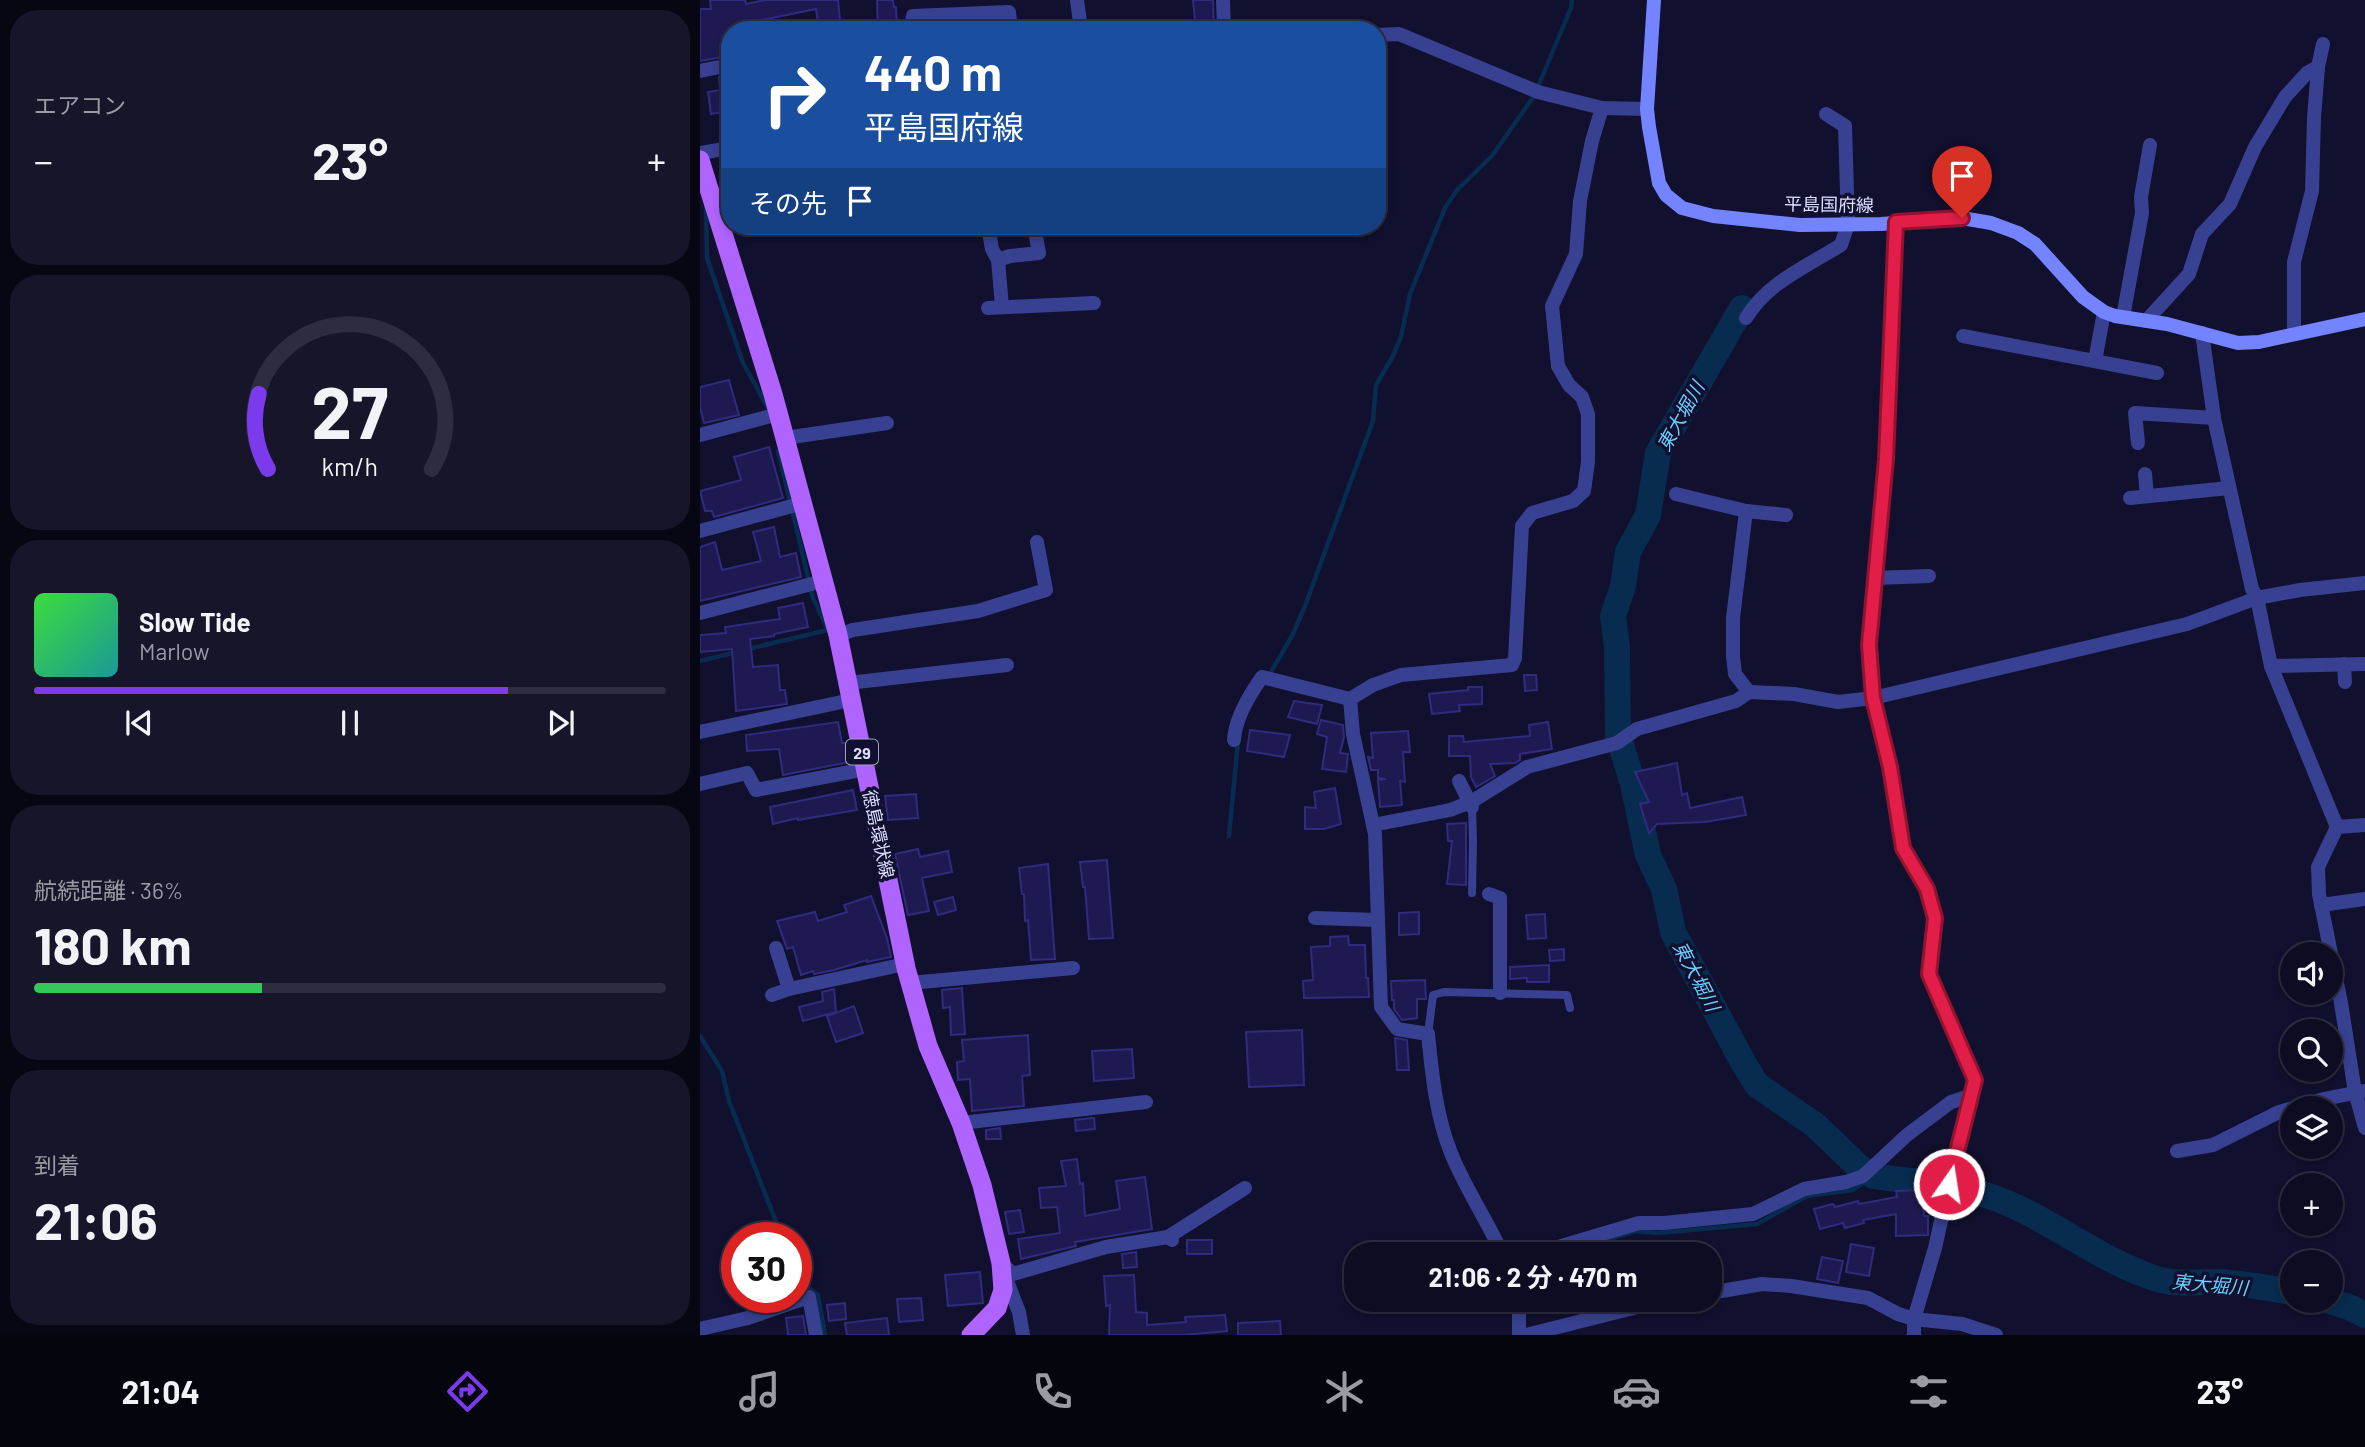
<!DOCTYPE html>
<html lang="ja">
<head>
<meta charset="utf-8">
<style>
  :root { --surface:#0d0c22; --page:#16152a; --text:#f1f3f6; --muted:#9a9ba5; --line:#2d2c40; --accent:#7c3aed }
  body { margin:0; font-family:Barlow,"Noto Sans JP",sans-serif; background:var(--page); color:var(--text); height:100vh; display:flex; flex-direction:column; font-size:26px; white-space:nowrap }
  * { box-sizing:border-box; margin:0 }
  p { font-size:23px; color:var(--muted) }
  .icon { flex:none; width:38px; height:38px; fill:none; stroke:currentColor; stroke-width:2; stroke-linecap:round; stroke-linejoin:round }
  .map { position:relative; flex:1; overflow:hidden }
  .side { display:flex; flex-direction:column; gap:10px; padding:10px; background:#070713; width:700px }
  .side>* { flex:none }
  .hud { position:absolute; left:21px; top:21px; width:665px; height:214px; border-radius:28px; box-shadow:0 4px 10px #0003,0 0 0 2px var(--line); background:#1a4fa0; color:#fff; overflow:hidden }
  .buttons { position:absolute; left:1580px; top:942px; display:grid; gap:14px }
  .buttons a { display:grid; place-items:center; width:63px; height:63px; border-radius:50%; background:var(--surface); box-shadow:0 4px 10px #0003,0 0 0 2px var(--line); font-size:35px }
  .speed { position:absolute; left:21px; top:1222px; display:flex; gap:14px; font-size:35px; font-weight:700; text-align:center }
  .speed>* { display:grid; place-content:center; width:91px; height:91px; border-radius:50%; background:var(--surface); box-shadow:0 4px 10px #0003,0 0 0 2px var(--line); line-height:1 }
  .speed .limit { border:10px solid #d22; background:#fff; color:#111 }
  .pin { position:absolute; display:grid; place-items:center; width:60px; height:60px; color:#fff; margin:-72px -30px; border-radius:50% 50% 50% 0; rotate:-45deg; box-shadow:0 0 7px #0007 }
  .pin .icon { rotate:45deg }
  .me { position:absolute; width:77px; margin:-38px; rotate:13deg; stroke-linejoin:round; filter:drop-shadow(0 0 5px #0008) }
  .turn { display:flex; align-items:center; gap:24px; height:147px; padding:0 28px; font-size:32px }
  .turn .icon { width:91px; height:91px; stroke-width:2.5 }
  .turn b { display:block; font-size:49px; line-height:60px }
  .then { display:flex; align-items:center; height:66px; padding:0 28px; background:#0003; gap:14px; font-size:26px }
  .big { font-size:52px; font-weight:700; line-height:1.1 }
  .side .tile { flex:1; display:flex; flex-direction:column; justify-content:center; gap:10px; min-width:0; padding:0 24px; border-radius:28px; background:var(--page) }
  .side .dial { align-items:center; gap:0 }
  .dial svg { height:182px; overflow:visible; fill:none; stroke:var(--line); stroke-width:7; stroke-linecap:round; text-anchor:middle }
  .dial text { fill:var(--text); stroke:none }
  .song { display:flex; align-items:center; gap:21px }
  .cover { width:84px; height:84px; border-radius:10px; background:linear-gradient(135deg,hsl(120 70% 55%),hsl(180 70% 35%)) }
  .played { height:7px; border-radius:4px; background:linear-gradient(90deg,var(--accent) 75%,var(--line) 75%) }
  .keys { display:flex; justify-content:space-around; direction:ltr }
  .heat { display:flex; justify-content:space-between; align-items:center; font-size:38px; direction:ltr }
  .charge { height:10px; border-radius:5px; background:linear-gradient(90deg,#34c759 36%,var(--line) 0) }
  .trip { position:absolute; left:644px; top:1242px; width:378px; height:70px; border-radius:28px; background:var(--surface); box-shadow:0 4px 10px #0003,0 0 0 2px var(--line); font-weight:700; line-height:70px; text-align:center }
  .dock { display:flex; height:112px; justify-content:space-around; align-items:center; background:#05050e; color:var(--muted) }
  .dock .icon { width:49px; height:49px }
  .dock .on { color:var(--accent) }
  .dock b { font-size:32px; color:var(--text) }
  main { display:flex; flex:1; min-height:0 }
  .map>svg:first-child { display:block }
</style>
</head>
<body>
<main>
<section class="side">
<div class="tile"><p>エアコン</p>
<div class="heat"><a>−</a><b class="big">23°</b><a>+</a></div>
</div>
<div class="tile dial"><svg viewBox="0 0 100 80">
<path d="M14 69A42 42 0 1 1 86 69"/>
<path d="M14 69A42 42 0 0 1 10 36" stroke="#7c3aed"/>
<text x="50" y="56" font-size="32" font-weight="700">27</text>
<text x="50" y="72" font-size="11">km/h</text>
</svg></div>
<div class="tile">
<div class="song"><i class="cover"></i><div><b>Slow Tide</b><p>Marlow</p></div></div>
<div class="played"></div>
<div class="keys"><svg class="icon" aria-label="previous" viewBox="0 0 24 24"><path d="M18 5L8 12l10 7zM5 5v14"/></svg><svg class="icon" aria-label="pause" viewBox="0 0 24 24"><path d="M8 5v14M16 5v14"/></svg><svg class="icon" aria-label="next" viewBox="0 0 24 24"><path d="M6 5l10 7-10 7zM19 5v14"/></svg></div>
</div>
<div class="tile"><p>航続距離 · 36%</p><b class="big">180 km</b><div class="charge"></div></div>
<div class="tile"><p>到着</p><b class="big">21:06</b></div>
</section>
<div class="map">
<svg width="1665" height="1335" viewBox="0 0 1665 1335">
  <rect width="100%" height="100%" fill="#11102e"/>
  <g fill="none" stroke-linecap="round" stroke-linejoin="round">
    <g stroke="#072c50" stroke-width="4.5">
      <polyline points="6,206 7,258 43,363 68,408"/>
      <polyline points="48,649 128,630 113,598 78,451"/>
      <polyline points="0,661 36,652"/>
      <polyline points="568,677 592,636 605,606 673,421 676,385 692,358 701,337 710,294 745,208 757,190 792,156 834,96 871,8 872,0"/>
      <polyline points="529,836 538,741"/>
      <polyline points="0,1036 22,1071 29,1101 82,1237"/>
      <polyline points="859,1255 935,1231 958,1233 1057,1224 1107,1196 1153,1190 1174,1176"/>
      <polyline points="96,1275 98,1280 118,1295 125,1335"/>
    </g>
    <g stroke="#072c50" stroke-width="26">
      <path d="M1042 308 958 453 948 515 928 552 923 586 913 616 917 647 918 735 933 784 948 855 964 889 973 932 1044 1064 1057 1085 1115 1125 1160 1168 1174 1176C1210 1182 1252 1184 1286 1195 1345 1214 1394 1258 1454 1278 1474 1285 1497 1282 1518 1282 1543 1283 1568 1288 1592 1292"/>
      <polyline points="1626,1300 1649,1307 1665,1315"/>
    </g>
  </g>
  <g fill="#1e1a51" stroke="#302b7e" stroke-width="2">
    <polygon points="10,0 45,0 46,4 65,0 138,0 141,30 119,30 116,9 47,23 48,27 30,28 30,56 0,61 0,9 11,9"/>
    <polygon points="177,0 193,0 194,7 196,7 197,30 178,30"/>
    <polygon points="493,0 513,0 514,30 496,30"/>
    <polygon points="299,22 299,30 274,30 274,23"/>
    <polygon points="30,75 30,111 11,114 8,92 20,90 19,77"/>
    <polygon points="29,380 39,415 4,423 0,407 0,387"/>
    <polygon points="69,447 83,498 14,517 12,511 5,511 0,491 41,480 34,457"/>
    <polygon points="74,527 80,557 96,553 101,577 0,601 0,547 15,542 22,570 61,561 53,532"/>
    <polygon points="103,603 108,627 74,634 74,636 50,639 53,667 78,665 80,690 85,690 87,704 36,711 32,649 0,652 0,635 26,633 25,627 80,619 78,608"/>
    <polygon points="824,675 836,675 837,690 825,691"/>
    <polygon points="768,687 782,687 782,704 759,705 760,711 732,714 729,694 768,690"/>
    <polygon points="594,701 622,705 617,724 588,717"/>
    <polygon points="621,720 643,725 644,737 640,753 648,754 646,772 622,769 627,737 617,734"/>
    <polygon points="138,722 142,743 146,743 149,762 83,775 79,749 47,751 46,735"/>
    <polygon points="848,722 852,749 820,754 820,760 815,763 790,764 795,776 776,787 771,777 770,756 749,756 749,736 763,736 764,742 830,736 829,725"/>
    <polygon points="550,730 590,735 584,757 547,751"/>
    <polygon points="708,731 710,752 703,752 705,782 700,781 702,805 680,807 678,780 686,779 678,778 678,770 671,770 668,757 673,758 671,733"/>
    <polygon points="977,763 982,795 987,793 990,808 1042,797 1046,815 1005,822 957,824 949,833 940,804 949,802 935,772"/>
    <polygon points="635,788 641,824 624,829 605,829 605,807 616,808 614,792"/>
    <polygon points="153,790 157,810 98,820 98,818 73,824 70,807"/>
    <polygon points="216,794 218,818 188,820 185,796"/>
    <polygon points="766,823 766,885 747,884 752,841 748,841 747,824"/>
    <polygon points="218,849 220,857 248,851 252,872 222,878 229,911 208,915 195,854"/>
    <polygon points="407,860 413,938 389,939 385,887 383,887 380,862"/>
    <polygon points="348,864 355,959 331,960 328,920 325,921 324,894 322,894 319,868"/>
    <polygon points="171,896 187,938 191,957 167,962 167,960 134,970 114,974 113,971 101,975 93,947 87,949 77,921 115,912 118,921 147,912 144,905"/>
    <polygon points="253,897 256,910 238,915 234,902"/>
    <polygon points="719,912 719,934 699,935 699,913"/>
    <polygon points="845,914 846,938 828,939 826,915"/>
    <polygon points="648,936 649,945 665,945 666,978 668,978 669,997 604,998 603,981 613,980 611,947 630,946 630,937"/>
    <polygon points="864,949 864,960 850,961 849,950"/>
    <polygon points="849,965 849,982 827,982 827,978 810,979 810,967"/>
    <polygon points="725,980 726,999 717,999 717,1018 702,1020 694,1009 694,1000 692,1000 691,981"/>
    <polygon points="262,988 265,1034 251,1035 250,1007 243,1008 242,990"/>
    <polygon points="134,989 136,1012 103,1021 99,1007 123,1001 122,992"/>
    <polygon points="154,1006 163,1033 136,1042 127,1016"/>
    <polygon points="602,1030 604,1085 549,1087 546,1032"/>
    <polygon points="328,1035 330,1075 322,1076 324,1106 272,1111 270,1079 258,1080 257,1062 264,1061 262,1040"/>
    <polygon points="695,1038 707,1040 709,1070 697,1070"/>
    <polygon points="432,1049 434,1078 394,1081 392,1051"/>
    <polygon points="392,1118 394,1118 395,1129 376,1131 375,1120"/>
    <polygon points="300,1128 301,1139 286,1139 286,1130"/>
    <polygon points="377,1159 380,1184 383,1183 385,1216 420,1209 416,1181 445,1177 452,1229 375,1242 376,1246 321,1259 318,1239 360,1233 357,1207 341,1208 339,1188 366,1186 361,1161"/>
    <polygon points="1222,1190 1224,1216 1228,1216 1228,1235 1196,1236 1196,1214 1163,1220 1164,1223 1145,1228 1143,1223 1120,1229 1114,1209 1133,1204 1135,1207 1158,1201 1159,1204 1197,1197 1196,1191"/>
    <polygon points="320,1210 324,1232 309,1234 305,1212"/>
    <rect x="487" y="1240" width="25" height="14"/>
    <polygon points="1151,1244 1174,1248 1169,1276 1146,1272"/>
    <polygon points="436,1252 437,1267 423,1268 422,1254"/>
    <polygon points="1122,1257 1143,1261 1138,1283 1117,1279"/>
    <polygon points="280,1272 283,1303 248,1306 245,1275"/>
    <polygon points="434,1275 436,1312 447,1313 447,1325 486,1322 485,1317 525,1315 527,1331 483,1335 409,1335 410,1305 406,1306 404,1276"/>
    <polygon points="221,1298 223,1320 199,1322 197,1299"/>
    <polygon points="145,1303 146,1319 129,1321 127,1305"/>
    <polygon points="103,1316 106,1335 88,1335 86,1318"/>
    <polygon points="187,1318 189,1335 147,1335 145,1323"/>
    <polygon points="580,1321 581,1335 538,1335 538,1323"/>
  </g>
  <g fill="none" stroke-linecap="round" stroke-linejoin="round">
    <g stroke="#384091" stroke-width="8">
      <polyline points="772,893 773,841 772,807"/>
      <polyline points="728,1034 733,995 744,992 867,995 870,1008"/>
    </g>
    <g stroke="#384091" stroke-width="14">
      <polyline points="377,0 381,30"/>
      <polyline points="523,0 524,30"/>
      <polyline points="211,30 213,16 309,12 311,30"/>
      <polyline points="677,35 699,34 838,92 902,108 947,109"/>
      <polyline points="0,71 30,65"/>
      <polyline points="0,153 30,148"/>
      <polyline points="1196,222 1187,459 1169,645 1173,698 1190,767 1203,848 1227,889 1235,918 1229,974 1275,1080 1256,1153 1235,1248 1214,1319 1214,1335"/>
      <polyline points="288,226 292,249 298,260 302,307"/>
      <polyline points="298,260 310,256 339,253 334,226"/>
      <polyline points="288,308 394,303"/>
      <polyline points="1423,317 1442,213 1441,197 1450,145"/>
      <path d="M1046 318C1067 283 1107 266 1141 245L1148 224 1145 126 1126 114"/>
      <polyline points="1446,321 1489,274 1502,234 1530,204 1555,147 1585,97 1607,73 1618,67"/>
      <polyline points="1502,333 1514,418 1552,589 1557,598 1571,666 1637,827 1618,867 1619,894 1641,1003 1655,1092 1665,1128"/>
      <polyline points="1594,333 1594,262 1612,191 1614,118 1618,67 1623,44"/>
      <polyline points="1263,336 1457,373"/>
      <polyline points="1395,361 1404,312"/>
      <polyline points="0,435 78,414"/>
      <polyline points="85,438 187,423"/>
      <polyline points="1438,443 1435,413 1514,418"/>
      <polyline points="1445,474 1447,496"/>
      <polyline points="976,494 1046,511 1086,515"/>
      <polyline points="1430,498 1529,488"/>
      <polyline points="1046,511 1033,618 1033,656 1035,674 1049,692"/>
      <polyline points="0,531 103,503"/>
      <polyline points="1175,578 1229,576"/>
      <polyline points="0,613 123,581"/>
      <polyline points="138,635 153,630 278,611 346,590 337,542"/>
      <polyline points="1644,664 1645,682"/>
      <polyline points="1571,666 1665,664"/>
      <polyline points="148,683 307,665"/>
      <polyline points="0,732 151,700"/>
      <path d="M534 740C535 719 550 694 562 677L650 699"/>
      <polyline points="759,781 772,807"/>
      <polyline points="0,784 47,773 56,790 166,769"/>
      <polyline points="673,825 750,810 771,802 827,767 917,743 937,729 1036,701 1049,692 1094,694 1138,702 1173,698 1487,624 1557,598 1600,590 1665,583"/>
      <polyline points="1637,827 1665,825"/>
      <polyline points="789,894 800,898 800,993"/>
      <polyline points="1621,905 1665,899"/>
      <polyline points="615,918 678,920"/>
      <polyline points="210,983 373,968"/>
      <polyline points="89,989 205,964"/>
      <polyline points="72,995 89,989 76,948"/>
      <polyline points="261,1123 446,1102"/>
      <polyline points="1477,1151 1513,1145 1579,1112 1624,1099 1664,1091"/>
      <polyline points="472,1240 468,1237 545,1188"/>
      <path d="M803 1255C787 1220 765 1188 751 1153 736 1116 732 1074 728 1034L697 1029 681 1007 675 834 653 734 650 699 673 685 701 675 812 665 815 658 822 526 832 513 873 501 884 491 888 462V414L882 397 869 385 858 366 852 306 876 254 880 201 892 141 902 108"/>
      <polyline points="831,1255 939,1223 964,1223 1053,1214 1104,1189 1146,1182 1163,1176 1207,1135 1251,1102 1270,1096"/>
      <polyline points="301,1263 313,1274 406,1247 468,1237"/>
      <polyline points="305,1276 319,1312 323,1335"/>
      <polyline points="1010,1293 1062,1284 1091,1286 1168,1298 1198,1314 1214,1319 1262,1324 1296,1335"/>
      <polyline points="0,1329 48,1318 109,1297 116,1335"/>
      <polyline points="819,1335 819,1300"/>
      <polyline points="826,1335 965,1300"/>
    </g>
    <polyline stroke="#7483ff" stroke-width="14" points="954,0 947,109 949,127 959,183 966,195 982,208 1013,216 1100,225 1181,224 1262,218 1291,223 1318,233 1335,244 1383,297 1404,312 1415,316 1467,324 1538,343 1559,342 1665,319"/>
    <polyline stroke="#b064ff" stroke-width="19" points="0,160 73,394 138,635 206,968 228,1046 261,1123 282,1185 301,1263 303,1290 297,1308 271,1335"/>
  </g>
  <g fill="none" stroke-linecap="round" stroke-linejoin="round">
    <g stroke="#92132f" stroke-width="18">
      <polyline id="route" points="1249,1184 1275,1080 1229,974 1235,918 1227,889 1203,848 1190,767 1173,698 1169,645 1186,459 1196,222 1262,218"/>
    </g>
    <use href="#route" stroke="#e11d48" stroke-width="12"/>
  </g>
  <g text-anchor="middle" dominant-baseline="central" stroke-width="7" stroke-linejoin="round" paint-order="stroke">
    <rect fill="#11102e" stroke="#a0a0c0" stroke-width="2" x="146" y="739.5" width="32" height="25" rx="5"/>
    <g font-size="16" font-weight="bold" fill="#dddeff">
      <text x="162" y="752">29</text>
    </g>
    <g font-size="18" fill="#dddeff" stroke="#11102e">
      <text transform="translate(1129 204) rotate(1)">平島国府線</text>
      <text transform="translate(179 834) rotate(78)">徳島環状線</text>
    </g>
    <g font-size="19" font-style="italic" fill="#6bceff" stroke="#11102e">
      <text transform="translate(980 416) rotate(-61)">東大堀川</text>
      <text transform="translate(997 976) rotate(62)">東大堀川</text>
      <text transform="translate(1510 1284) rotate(5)">東大堀川</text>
    </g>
  </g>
</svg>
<div class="buttons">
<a><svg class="icon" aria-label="sound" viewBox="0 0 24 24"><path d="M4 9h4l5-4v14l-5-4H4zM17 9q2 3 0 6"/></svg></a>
<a><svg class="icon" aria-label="search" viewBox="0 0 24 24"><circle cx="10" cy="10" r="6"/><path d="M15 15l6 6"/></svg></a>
<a><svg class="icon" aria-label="layers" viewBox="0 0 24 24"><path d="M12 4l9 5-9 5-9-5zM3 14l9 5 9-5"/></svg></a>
<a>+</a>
<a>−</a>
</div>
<div class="speed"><div class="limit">30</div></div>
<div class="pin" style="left:1262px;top:218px;background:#d93025"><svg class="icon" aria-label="arrive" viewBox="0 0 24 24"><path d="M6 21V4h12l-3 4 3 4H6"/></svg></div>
<svg class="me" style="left:1249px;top:1184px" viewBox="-20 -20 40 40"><circle r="17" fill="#e11d48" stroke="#fff" stroke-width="3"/><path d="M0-11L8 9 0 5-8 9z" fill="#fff"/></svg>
<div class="trip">21:06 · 2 分 · 470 m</div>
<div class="hud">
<div class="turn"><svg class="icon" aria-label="right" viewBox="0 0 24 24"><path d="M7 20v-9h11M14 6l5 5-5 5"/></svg><div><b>440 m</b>平島国府線</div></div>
<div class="then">その先<svg class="icon" aria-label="arrive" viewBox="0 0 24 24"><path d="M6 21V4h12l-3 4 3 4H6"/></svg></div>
</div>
</div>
</main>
<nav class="dock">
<b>21:04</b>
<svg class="icon on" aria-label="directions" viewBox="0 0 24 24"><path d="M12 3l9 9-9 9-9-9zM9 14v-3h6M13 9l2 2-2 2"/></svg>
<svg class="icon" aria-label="music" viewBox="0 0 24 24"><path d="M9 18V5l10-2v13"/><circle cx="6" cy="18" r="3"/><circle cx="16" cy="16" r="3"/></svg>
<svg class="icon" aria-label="phone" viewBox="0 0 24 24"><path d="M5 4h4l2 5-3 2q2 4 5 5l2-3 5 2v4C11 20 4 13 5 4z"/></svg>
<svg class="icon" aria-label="climate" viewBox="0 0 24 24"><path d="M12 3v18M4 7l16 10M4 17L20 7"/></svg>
<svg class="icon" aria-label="car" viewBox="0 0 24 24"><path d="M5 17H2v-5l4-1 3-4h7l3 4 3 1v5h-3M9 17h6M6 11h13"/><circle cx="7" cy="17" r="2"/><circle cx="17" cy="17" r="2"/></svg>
<svg class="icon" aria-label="filters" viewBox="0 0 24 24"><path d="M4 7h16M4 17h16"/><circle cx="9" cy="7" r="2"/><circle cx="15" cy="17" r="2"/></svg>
<b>23°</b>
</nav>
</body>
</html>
